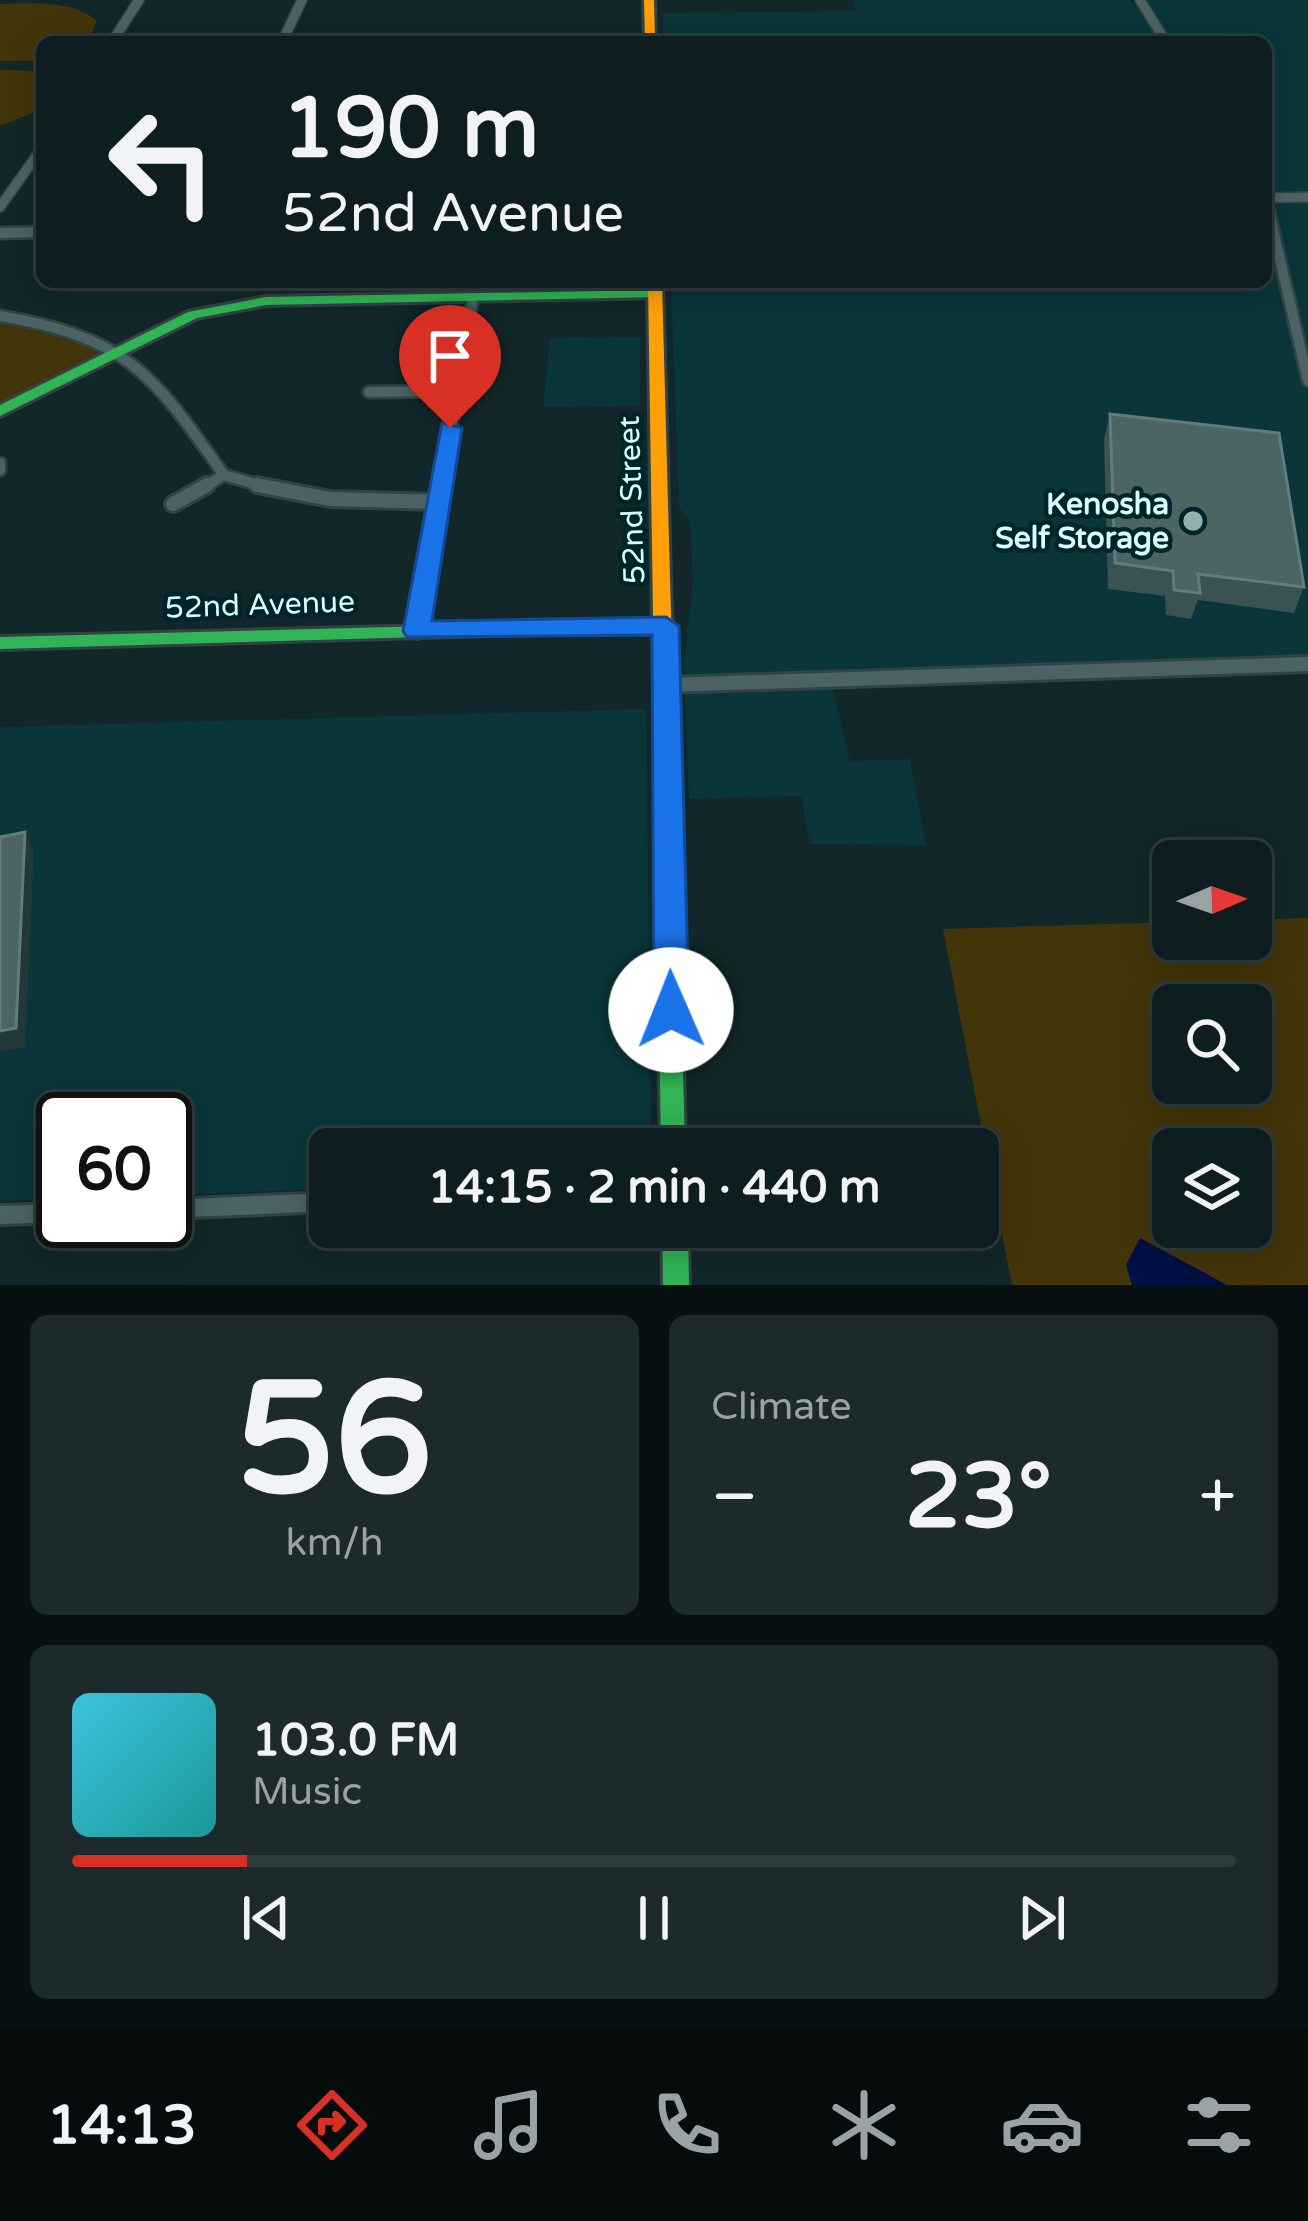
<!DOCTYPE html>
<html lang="en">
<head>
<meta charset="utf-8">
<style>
  :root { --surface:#0e1d1f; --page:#1c2a2c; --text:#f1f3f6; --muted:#9ba2a4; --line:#2e3b3d; --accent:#d93025 }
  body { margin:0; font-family:"Varela Round",sans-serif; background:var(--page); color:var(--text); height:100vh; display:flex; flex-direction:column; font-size:45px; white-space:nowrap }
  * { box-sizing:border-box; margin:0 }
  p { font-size:39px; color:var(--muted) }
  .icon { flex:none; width:66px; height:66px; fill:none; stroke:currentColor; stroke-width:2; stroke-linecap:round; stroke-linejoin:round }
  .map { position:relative; height:1285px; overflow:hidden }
  .side { display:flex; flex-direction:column; gap:30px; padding:30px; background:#081011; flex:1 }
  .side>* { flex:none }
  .top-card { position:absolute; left:36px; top:36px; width:1236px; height:252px; border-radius:18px; box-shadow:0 6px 30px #0003,0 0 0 3px var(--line); background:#0e1d1f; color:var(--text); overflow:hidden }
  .needle { width:78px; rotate:88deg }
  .tools { position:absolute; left:1152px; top:840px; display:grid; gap:24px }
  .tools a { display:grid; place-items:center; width:120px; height:120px; border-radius:18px; background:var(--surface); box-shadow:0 6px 30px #0003,0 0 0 3px var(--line); font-size:60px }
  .speed { position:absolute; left:36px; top:1092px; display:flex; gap:24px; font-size:60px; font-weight:700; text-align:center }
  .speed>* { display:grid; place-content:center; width:156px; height:156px; border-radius:50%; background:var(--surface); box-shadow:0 6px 30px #0003,0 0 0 3px var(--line); line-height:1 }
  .speed .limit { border:6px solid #111; border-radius:18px; background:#fff; color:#111 }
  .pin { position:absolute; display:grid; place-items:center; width:102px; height:102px; color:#fff; margin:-123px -51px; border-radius:50% 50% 50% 0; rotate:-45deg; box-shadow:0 0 12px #0007 }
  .pin .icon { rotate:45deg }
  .me { position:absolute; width:132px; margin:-66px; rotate:359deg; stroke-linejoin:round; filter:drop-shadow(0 0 9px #0008) }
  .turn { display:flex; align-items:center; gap:42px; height:252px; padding:0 48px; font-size:54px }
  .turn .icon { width:156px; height:156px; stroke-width:2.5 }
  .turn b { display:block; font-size:84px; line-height:102px }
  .big { font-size:90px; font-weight:800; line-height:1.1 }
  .side .card { flex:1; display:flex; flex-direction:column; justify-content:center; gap:18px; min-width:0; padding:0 42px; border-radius:18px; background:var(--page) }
  .side .dial { align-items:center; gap:0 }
  .dial b { font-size:156px; line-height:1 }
  .song { display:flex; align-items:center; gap:36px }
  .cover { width:144px; height:144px; border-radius:18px; background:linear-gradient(135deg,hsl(190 70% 55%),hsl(180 70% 35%)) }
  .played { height:12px; border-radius:6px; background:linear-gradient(90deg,var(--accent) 15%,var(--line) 15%) }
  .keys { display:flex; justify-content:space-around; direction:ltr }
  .heat { display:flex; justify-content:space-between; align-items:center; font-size:66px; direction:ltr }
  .side .tiles { flex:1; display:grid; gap:30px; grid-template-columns:1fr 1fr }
  .card:last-child { grid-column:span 2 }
  .trip { position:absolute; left:309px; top:1128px; width:690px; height:120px; border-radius:18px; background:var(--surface); box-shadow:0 6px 30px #0003,0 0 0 3px var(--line); font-weight:800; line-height:120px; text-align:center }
  .tabs { display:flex; height:192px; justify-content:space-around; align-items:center; background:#060c0c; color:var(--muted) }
  .tabs .icon { width:84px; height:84px }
  .tabs .selected { color:var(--accent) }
  .tabs b { font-size:54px; color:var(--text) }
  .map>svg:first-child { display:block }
</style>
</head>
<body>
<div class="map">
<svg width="1308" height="1285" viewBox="0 0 1308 1285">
  <rect width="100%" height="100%" fill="#122729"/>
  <g fill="#0a3639">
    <polygon points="853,0 1131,0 1136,7 1151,7 1148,0 1308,0 1308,656 829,671 850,761 910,759 926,845 810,844 801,796 689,799 684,662 693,582 690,521 679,508 671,282 1266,282 1266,42 663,42 662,13 856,11"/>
    <polygon points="640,337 640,406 543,407 550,338"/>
    <polygon points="646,709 651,1149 330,1149 330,1189 165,1195 165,1119 63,1119 63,1199 0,1201 0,727"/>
  </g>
  <g fill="#43350a" fill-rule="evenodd">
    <path d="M0 4C31 3 74 0 97 21L87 42H42V61H0Z"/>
    <polygon points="0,70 42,71 42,109 0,126"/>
    <polygon points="0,319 42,327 105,351 0,406"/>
    <path d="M1308 918V1285H1012L943 929 1173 922V939H1251V920ZM1173 1005H1251V1083H1173ZM1173 1149H1251V1227H1173Z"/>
  </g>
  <polygon fill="#020f43" points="1140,1238 1227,1285 1132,1285 1126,1265"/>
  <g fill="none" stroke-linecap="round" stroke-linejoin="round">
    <g stroke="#314344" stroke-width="12">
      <g id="street-far3">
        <polyline points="1140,0 1166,42"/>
        <polyline points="112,42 139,0"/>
        <polyline points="282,42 302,0"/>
        <polyline points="1266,197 1270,215"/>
        <polyline points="1267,198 1308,197"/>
        <polyline points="0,207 42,148"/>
      </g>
    </g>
    <g stroke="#314344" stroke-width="15">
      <g id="street-far2">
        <polyline points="1269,212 1308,381"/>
        <polyline points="0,233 42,232"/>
        <path d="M0 316C128 338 152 373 224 475"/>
        <polyline points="369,392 456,391"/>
        <polyline points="0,463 0,470"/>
        <polyline points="224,475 269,488"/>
        <polyline points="202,488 224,475"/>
        <polyline points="441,488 473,298"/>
      </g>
    </g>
    <g stroke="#314344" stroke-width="20">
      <g id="street-far1">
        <polyline points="257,485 330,499 438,502"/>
        <polyline points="173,504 207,485"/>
        <polyline points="417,631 442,485"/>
        <polyline points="667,685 1308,664"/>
      </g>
    </g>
    <g stroke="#314344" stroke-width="24">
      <g id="street">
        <polyline points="165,1209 330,1202"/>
        <polyline points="0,1215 63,1213"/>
      </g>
    </g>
    <g stroke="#314344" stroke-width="6">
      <g id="fast">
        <polygon points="655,290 660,291 660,297 266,305 197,318 0,416 0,405 188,312 266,297"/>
        <polygon points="666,620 672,622 675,626 672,630 0,649 0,637"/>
        <polygon points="669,938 677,941 680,947 685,1149 661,1149 658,947 661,941"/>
        <polygon points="662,1227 688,1227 689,1285 663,1285"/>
      </g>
    </g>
    <g stroke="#314344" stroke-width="6">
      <g id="slow">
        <polygon points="644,0 654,0 655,42 645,42"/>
        <polygon points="648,282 662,282 680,947 677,953 669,956 661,953 658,947"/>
      </g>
    </g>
    <use href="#street-far3" stroke="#4c6365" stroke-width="9"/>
    <use href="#street-far2" stroke="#4c6365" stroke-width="10"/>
    <use href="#street-far1" stroke="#4c6365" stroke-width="14"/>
    <use href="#street" stroke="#4c6365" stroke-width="18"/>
    <use href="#fast" fill="#30b455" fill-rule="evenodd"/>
    <use href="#slow" fill="#ff9f0a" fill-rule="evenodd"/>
  </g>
  <polygon fill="#3a5251" points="1110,414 1304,587 1294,613 1198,600 1191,619 1166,615 1165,596 1108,589 1104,439"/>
  <polygon fill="#233939" points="25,832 34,851 25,1047 0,1052 0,1031"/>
  <g fill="#4b6464" stroke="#627c7c" stroke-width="3">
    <polygon points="1110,414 1279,433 1304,587 1198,574 1200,593 1174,590 1173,571 1115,563"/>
    <polygon points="25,832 16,1028 0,1031 0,837"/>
  </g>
  <polygon fill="#1a73e8" stroke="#114b97" stroke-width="3" points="442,423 462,428 432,621 666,617 679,626 689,1010 684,1021 671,1025 659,1021 654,1010 652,635 407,637 403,631"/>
  <circle fill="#94b1b4" stroke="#002529" stroke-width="4.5" cx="1193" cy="521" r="12"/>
  <g text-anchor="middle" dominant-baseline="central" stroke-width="9" stroke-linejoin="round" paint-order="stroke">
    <g font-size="30" fill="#dafcff" stroke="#002529">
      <text transform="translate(632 500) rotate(-92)">52nd Street</text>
      <text transform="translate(260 605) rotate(-2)">52nd Avenue</text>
    </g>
    <g font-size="30" font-weight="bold" fill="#dafcff" stroke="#002529" text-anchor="end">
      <text x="1169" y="504">Kenosha<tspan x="1169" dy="34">Self Storage</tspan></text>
    </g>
  </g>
</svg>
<div class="tools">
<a><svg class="needle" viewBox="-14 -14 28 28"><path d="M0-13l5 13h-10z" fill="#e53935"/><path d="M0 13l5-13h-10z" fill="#9ba2a4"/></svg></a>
<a><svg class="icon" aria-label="search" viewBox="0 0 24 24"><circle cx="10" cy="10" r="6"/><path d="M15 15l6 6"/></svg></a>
<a><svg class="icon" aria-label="layers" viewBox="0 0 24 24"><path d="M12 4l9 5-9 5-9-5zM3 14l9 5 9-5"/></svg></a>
</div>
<div class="speed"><div class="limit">60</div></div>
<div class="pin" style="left:450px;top:428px;background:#d93025"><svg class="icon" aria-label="arrive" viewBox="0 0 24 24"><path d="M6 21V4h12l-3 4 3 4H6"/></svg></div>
<svg class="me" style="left:671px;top:1010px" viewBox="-20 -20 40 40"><circle r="19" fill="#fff"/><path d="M0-13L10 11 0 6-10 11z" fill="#1a73e8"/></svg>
<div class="trip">14:15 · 2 min · 440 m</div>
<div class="top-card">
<div class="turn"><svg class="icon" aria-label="left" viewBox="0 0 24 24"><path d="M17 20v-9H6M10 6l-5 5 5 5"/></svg><div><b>190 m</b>52nd Avenue</div></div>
</div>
</div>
<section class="side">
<div class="tiles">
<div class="card dial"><b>56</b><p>km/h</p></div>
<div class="card"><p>Climate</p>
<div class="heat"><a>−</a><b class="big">23°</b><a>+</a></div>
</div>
<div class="card">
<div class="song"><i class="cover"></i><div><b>103.0 FM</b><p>Music</p></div></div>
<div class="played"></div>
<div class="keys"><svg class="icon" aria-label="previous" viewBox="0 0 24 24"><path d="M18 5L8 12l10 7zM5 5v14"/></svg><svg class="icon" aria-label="pause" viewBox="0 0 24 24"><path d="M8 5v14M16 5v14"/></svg><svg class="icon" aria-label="next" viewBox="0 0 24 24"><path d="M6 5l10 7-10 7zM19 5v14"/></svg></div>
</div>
</div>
</section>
<nav class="tabs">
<b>14:13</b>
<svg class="icon selected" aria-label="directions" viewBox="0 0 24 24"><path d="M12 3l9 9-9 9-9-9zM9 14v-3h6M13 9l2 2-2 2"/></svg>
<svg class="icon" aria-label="music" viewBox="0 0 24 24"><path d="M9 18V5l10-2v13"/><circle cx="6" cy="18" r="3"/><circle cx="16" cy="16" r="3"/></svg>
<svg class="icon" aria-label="phone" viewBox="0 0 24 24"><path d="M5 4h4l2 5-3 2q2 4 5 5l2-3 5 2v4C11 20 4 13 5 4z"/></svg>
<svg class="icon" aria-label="climate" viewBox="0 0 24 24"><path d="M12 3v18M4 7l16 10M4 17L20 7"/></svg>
<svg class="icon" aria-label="car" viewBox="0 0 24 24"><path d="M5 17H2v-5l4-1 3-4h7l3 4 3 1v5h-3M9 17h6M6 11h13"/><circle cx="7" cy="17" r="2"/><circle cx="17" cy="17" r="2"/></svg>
<svg class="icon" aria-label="filters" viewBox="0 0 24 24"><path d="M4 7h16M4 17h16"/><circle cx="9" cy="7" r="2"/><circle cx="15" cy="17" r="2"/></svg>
</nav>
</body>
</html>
